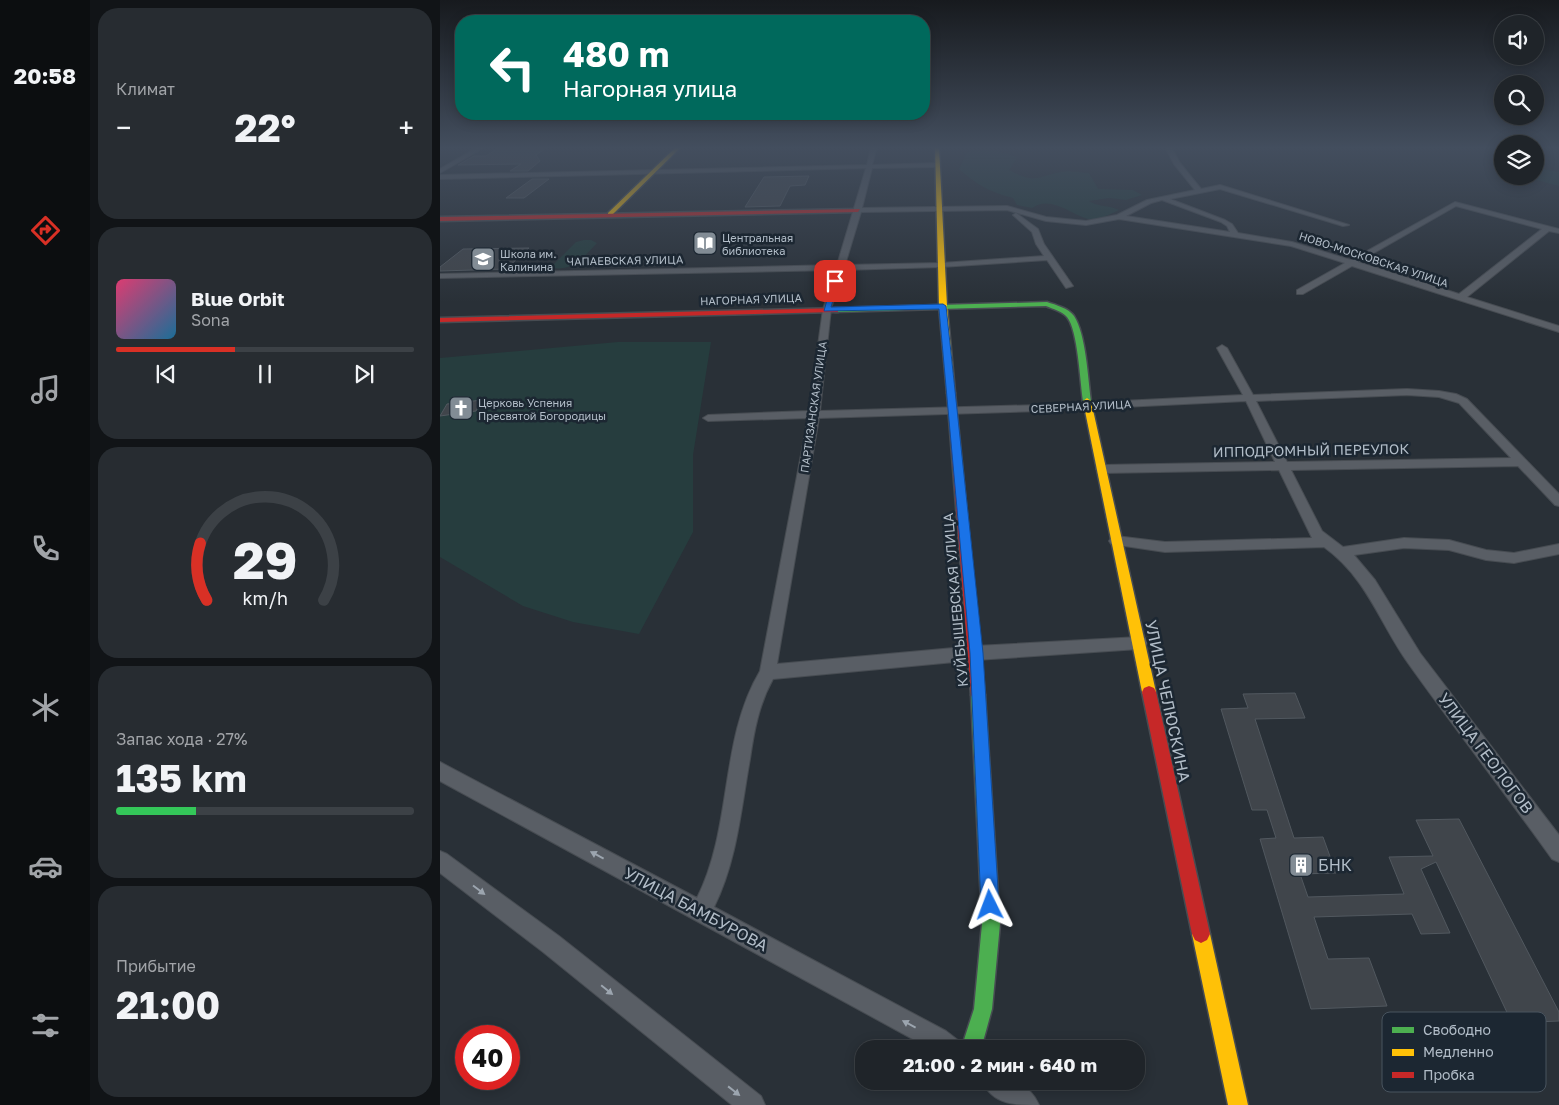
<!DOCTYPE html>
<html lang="ru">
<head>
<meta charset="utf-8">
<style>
  :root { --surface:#1f2429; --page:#272c31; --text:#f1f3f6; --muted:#a1a4a8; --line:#3c4146; --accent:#d93025 }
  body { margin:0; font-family:"Golos Text",sans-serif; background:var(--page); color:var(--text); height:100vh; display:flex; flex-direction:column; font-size:19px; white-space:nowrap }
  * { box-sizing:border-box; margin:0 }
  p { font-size:16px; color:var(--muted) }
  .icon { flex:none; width:28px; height:28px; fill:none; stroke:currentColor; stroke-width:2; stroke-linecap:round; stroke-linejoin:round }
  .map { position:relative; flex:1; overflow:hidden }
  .panel { display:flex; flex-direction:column; gap:8px; padding:8px; background:#111417; width:350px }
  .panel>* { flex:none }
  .banner { position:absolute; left:15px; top:15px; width:475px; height:105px; border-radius:20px; box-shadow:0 2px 12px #0003,0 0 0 1px var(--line); background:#00695c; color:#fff; overflow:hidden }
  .fabs { position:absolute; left:1054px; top:15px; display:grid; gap:10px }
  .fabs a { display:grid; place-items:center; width:50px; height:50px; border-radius:50%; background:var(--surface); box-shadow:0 2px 12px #0003,0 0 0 1px var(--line); font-size:25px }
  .speed { position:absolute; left:15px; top:1025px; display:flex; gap:10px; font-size:25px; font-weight:700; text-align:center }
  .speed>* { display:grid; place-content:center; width:65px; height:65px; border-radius:50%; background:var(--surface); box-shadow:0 2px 12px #0003,0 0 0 1px var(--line); line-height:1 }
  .speed .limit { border:8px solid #d22; background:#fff; color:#111 }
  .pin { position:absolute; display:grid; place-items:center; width:42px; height:42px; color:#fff; margin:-21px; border-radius:10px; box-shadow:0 2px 8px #0006 }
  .me { position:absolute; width:55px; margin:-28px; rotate:357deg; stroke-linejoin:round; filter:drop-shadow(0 0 4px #0008) }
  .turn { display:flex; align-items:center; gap:18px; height:105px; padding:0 25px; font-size:22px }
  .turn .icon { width:65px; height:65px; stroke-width:2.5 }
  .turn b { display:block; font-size:35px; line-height:42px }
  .big { font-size:38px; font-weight:700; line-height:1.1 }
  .panel .tile { flex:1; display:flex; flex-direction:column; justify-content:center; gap:8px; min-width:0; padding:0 18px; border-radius:20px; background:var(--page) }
  .panel .dial { align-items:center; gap:0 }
  .dial svg { height:130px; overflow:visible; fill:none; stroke:var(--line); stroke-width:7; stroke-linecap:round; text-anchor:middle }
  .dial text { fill:var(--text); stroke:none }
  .song { display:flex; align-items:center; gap:15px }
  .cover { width:60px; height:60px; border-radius:8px; background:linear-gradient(135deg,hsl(340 70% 55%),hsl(200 70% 35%)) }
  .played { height:5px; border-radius:2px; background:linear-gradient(90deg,var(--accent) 40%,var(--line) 40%) }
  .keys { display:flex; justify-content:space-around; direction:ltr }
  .heat { display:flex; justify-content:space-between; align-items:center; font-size:28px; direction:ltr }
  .charge { height:8px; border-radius:4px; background:linear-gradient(90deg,#34c759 27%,var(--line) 0) }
  .trip { position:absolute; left:415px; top:1040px; width:290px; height:50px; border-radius:20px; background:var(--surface); box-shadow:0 2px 12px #0003,0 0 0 1px var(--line); font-weight:700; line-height:50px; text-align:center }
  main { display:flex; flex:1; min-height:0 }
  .menu { display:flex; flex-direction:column; width:90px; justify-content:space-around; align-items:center; background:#0c0e10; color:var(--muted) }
  .menu .icon { width:35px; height:35px }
  .menu .selected { color:var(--accent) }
  .menu b { font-size:22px; color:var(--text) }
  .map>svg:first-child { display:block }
</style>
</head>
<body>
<main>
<nav class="menu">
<b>20:58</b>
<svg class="icon selected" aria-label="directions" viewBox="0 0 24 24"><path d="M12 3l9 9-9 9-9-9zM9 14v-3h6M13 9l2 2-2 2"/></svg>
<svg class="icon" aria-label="music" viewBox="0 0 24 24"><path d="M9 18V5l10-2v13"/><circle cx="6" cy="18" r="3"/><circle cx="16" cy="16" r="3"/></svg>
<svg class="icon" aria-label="phone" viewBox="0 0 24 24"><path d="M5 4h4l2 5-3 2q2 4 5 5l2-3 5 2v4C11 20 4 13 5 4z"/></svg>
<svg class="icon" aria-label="climate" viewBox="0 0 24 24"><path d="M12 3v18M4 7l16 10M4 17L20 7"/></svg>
<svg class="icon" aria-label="car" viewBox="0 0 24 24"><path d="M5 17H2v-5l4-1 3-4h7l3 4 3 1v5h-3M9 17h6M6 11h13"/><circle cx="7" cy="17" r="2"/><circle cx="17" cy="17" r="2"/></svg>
<svg class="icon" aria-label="filters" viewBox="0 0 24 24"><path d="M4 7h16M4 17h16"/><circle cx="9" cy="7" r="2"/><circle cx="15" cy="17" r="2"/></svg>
</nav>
<section class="panel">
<div class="tile"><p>Климат</p>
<div class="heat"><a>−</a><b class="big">22°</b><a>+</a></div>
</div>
<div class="tile">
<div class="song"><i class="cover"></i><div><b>Blue Orbit</b><p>Sona</p></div></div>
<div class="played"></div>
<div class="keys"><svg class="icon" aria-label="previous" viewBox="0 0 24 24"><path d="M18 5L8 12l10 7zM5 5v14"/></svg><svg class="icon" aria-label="pause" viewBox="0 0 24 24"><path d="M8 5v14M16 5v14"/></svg><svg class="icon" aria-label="next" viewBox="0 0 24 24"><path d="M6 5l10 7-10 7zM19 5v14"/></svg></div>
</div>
<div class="tile dial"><svg viewBox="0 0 100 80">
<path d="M14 69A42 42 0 1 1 86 69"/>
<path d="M14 69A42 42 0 0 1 10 34" stroke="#d93025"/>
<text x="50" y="56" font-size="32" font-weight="700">29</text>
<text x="50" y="72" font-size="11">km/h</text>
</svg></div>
<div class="tile"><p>Запас хода · 27%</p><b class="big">135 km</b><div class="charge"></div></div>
<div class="tile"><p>Прибытие</p><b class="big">21:00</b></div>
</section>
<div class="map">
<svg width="1119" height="1105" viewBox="0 0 1119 1105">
  <rect width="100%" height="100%" fill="#293037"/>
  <g fill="#263d3e">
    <path d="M548 149 578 157 569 170C596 184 595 177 621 172 630 170 640 173 649 173L658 189 693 190 702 195 686 200 669 198 649 201C658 207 669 205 679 210 670 214 658 221 648 219 630 214 611 195 592 208L577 205 573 198C550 192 537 185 519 169L527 152Z"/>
    <polygon points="1095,168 1119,172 1119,186 1081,176 1095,176"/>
    <path d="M144 240H151L157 243C143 257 134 271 113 268L112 266 136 242Z"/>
    <polygon points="178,342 271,342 253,455 253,532 199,634 133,622 83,606 0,557 0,358"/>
  </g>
  <g fill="#40454b" stroke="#51585f">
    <polygon points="60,147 107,147 96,155 100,161 88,171 70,171 81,164 18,165 34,156 46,156"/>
    <polygon points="369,176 365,185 350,186 340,206 305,207 324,177"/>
    <polygon points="92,179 109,179 84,198 66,198"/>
    <polygon points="89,248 66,269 0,271 0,267 23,249"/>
    <polygon points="42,400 36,411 0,416 7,404"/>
    <polygon points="855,693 865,718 815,719 854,838 883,837 896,873 860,874 868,897 964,894 949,857 993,856 976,820 1019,819 1119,1012 1119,1021 1072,1023 996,862 981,869 1010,933 981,934 972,914 874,917 888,959 929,958 947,1006 871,1009 820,839 836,838 827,810 812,810 781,709 808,708 803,694"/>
  </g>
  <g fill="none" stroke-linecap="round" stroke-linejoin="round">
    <g stroke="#474c52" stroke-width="2">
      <g id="street">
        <polygon points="38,147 45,147 0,173 0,169"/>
        <path d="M431 147H437L432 165 497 163 500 165 497 167 432 168 422 208 567 206 606 217 646 221 677 215 707 200 755 190 734 164 725 147H731L740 163 761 189 780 185 909 225 903 226 780 189 730 199 785 220 792 224 798 233 852 242 911 260 1015 202 1119 229V233L1109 231 1027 297 1119 326V332L912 266 863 294H857V290L905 263 851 246 679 219 646 225 606 221 567 210 421 212 405 265 501 263 604 256 596 244 592 232 573 215 576 213 598 229 604 244 633 286 626 288 607 260 501 267 403 270 391 309 380 411 601 405 803 395 777 348 782 345 787 348 813 395 967 389 999 391 1016 394 1027 399 1119 494V506L1115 505 1078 466 851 470 882 531 903 547 964 538 1009 540 1046 550 1074 553 1119 544V554L1074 563 1046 560 1009 550 964 548 914 555 935 580 980 653 1119 835V862L1112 859C1065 793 1015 729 968 663 939 622 927 578 884 547L725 552 671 544 669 541 671 538 676 536 725 542 872 538 839 470 662 473 656 469 662 465 835 462 806 401 601 411 379 418 337 664 536 646 699 637 705 638 707 643 705 648 699 649 536 660 333 679C319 704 314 731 310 759 301 809 297 861 274 907L506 1031 519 1041 523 1049H491L0 781V762L257 898C293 827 279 740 320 671L368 418 268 421 263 418 268 415 369 411 383 309 395 270 0 278V274L397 265 426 168 0 179V175L427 165ZM722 200 781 222 787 226 790 232 686 216 711 203ZM1016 206 1102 229 1019 294 918 262ZM967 395 999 397 1019 403 1071 458 847 462 816 401Z"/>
        <polygon points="0,851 7,854 119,936 321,1096 325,1105 292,1105 103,952 0,873"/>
        <path d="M542 1081C566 1081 587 1078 599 1105 575 1105 553 1105 542 1081Z"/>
      </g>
    </g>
    <g stroke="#474c52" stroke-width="3">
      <g id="fast">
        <path d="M607 302C616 305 628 308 634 316 646 334 648 379 651 401L650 403 647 404 643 401C640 382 638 330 627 317 622 311 613 309 606 306L395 312 391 310 395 308Z"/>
        <polygon points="538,689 543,691 545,695 560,924 552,1009 541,1049 521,1049 534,1009 542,924 531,695 533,691"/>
      </g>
    </g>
    <g stroke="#474c52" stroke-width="3">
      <g id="slow">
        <polygon points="236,147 241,147 172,215 168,215 168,213"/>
        <polygon points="495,147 499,147 507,306 515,393 511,396 507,393 499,306"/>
        <polygon points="647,398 651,401 716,692 714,696 709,698 704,696 702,692 643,401"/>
        <polygon points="761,925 767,928 770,934 808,1105 788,1105 752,934 755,928"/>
      </g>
    </g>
    <g stroke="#474c52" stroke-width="3">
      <g id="jam">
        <polygon points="420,209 418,212 0,221 0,217"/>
        <polygon points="398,308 398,312 395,312 0,322 0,318"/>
        <polygon points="511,390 515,393 545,695 543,699 538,701 533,699 531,695 507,393"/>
        <polygon points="709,686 714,688 716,692 770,934 767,940 761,943 755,940 752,934 702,692 704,688"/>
      </g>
    </g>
    <use href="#street" fill="#595e65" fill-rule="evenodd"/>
    <use href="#fast" fill="#4caf50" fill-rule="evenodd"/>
    <use href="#slow" fill="#ffc107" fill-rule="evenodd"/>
    <use href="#jam" fill="#c62828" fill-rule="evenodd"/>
  </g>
  <defs><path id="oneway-solid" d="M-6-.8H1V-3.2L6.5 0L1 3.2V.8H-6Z" transform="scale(1.25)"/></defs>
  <g fill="#9ca5af">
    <use href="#oneway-solid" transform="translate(157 855) rotate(-152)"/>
    <use href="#oneway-solid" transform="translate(39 890) rotate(37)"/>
    <use href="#oneway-solid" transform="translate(167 990) rotate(39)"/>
    <use href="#oneway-solid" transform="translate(469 1024) rotate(-152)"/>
    <use href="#oneway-solid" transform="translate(294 1091) rotate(38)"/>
  </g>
  <linearGradient id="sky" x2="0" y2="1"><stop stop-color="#171a1e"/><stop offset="0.49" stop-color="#434e5e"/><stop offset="1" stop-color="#434e5e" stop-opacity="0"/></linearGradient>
  <rect width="1119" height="302" fill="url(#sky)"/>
  <polygon fill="#1a73e8" stroke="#114b97" points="395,279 399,281 391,307 503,304 506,306 543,653 559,905 556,911 550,914 544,911 541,905 530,653 499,309 384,311 392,281"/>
  <defs>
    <g id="library-square" transform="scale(1.25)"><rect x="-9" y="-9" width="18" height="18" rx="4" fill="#828c95" stroke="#1c2732"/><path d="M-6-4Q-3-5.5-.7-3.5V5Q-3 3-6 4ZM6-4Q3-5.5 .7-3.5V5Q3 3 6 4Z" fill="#fff"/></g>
    <g id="school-square" transform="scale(1.25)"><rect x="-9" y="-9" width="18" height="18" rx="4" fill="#828c95" stroke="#1c2732"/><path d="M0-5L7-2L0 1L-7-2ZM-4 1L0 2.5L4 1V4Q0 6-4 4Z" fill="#fff"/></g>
    <g id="church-square" transform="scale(1.25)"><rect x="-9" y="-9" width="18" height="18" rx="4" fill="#828c95" stroke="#1c2732"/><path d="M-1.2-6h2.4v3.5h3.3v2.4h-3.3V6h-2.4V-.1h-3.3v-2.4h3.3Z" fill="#fff"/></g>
    <g id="building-square" transform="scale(1.25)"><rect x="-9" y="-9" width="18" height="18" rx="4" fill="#828c95" stroke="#1c2732"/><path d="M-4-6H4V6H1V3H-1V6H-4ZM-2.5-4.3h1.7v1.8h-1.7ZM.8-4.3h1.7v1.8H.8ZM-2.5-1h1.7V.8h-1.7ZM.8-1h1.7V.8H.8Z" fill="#fff"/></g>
  </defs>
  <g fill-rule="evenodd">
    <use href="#library-square" x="265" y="243"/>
    <use href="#school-square" x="43" y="259"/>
    <use href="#church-square" x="21" y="408"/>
    <use href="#building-square" x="861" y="865"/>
  </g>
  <g text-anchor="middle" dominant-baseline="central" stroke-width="5" stroke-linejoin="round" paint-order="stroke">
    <g font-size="11" fill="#b2bdc8" stroke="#1c2732" text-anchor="start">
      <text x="282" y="237">Центральная<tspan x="282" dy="13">библиотека</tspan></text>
      <text x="60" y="253">Школа им.<tspan x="60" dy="13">Калинина</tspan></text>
      <text x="38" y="402">Церковь Успения<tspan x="38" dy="13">Пресвятой Богородицы</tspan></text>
    </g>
    <g font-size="11" fill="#b2bdc8" stroke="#1c2732">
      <text transform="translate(934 259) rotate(18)">НОВО-МОСКОВСКАЯ УЛИЦА</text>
      <text transform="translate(185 260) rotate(-1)">ЧАПАЕВСКАЯ УЛИЦА</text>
      <text transform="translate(311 299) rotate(-2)">НАГОРНАЯ УЛИЦА</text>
      <text transform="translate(641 406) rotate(-3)">СЕВЕРНАЯ УЛИЦА</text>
      <text transform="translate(373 407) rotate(-82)">ПАРТИЗАНСКАЯ УЛИЦА</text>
    </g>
    <g font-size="14" fill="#b2bdc8" stroke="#1c2732">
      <text transform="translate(871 450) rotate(-1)">ИППОДРОМНЫЙ ПЕРЕУЛОК</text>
      <text transform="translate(515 600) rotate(-95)">КУЙБЫШЕВСКАЯ УЛИЦА</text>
    </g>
    <g font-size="16" fill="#b2bdc8" stroke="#1c2732">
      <text transform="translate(728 701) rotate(78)">УЛИЦА ЧЕЛЮСКИНА</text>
      <text transform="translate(1046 753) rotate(53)">УЛИЦА ГЕОЛОГОВ</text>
      <text transform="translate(256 909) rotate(28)">УЛИЦА БАМБУРОВА</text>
    </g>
    <g font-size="16" fill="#b2bdc8" stroke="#1c2732" text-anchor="start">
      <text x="878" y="865">БНК</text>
    </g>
  </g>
  <rect x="942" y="1012" width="164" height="80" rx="8" fill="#1c2732" stroke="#49545f" stroke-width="1"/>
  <rect x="952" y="1027" width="22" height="6" fill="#4caf50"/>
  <rect x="952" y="1049" width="22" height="7" fill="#ffc107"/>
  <rect x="952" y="1072" width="22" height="6" fill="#c62828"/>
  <g font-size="14" fill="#b2bdc8">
    <text x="983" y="1035">Свободно</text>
    <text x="983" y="1057">Медленно</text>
    <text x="983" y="1080">Пробка</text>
  </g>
</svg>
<div class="fabs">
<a><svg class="icon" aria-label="sound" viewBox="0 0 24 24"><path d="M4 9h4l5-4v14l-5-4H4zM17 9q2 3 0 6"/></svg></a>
<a><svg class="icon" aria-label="search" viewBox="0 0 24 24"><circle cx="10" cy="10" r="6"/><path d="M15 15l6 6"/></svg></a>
<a><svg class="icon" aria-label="layers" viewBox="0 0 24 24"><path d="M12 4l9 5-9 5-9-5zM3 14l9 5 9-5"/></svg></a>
</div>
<div class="speed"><div class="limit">40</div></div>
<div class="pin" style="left:395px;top:281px;background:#d93025"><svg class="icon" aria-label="arrive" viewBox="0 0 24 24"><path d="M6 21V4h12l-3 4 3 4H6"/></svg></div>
<svg class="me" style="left:550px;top:905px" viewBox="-20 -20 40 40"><path d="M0-17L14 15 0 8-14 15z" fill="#1a73e8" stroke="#fff" stroke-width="4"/></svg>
<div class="trip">21:00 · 2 мин · 640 m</div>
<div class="banner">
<div class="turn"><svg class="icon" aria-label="left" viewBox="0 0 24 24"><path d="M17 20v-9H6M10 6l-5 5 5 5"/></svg><div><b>480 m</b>Нагорная улица</div></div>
</div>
</div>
</main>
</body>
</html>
